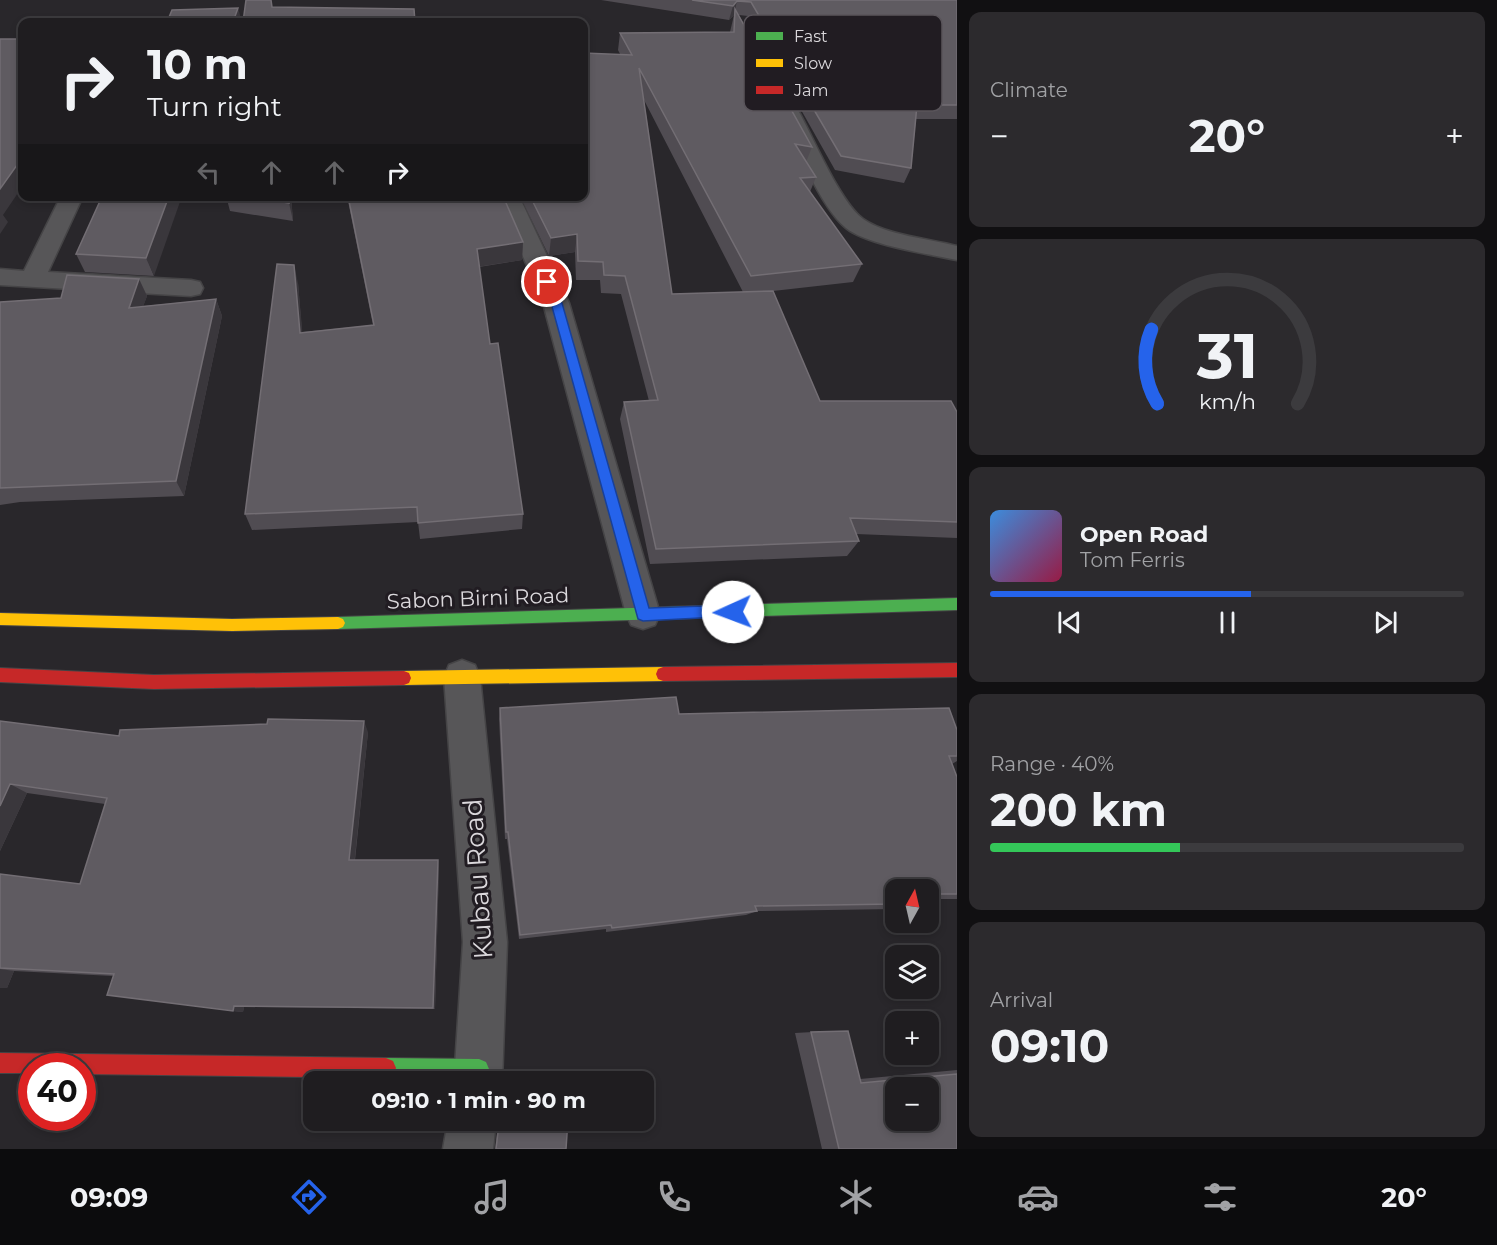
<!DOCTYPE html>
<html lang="en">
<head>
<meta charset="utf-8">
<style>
  :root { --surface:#1f1d20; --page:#2c2a2d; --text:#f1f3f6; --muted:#a1a2a5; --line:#3c3b3e; --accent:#2563eb }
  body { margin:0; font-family:Montserrat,sans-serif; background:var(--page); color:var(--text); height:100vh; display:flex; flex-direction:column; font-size:22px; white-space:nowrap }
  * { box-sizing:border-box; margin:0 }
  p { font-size:20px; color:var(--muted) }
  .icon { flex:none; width:33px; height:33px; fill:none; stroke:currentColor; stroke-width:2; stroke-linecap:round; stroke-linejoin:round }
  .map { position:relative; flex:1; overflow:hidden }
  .panel { display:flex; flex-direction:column; gap:12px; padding:12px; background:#111012; width:540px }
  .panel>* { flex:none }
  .banner { position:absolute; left:18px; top:18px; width:570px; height:183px; border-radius:12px; box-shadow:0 3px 9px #0003,0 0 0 2px var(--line); background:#1f1d20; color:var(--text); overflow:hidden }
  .needle { width:39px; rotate:8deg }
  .buttons { position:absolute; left:885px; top:879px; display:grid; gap:12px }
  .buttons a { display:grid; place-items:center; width:54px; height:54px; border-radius:12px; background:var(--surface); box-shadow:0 3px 9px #0003,0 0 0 2px var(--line); font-size:30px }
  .speed { position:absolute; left:18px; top:1053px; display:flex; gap:12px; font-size:30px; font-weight:700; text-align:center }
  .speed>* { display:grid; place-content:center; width:78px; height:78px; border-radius:50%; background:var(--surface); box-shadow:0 3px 9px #0003,0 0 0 2px var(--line); line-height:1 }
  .speed .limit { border:9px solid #d22; background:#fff; color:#111 }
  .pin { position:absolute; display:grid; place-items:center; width:51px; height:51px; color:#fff; margin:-26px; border:3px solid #fff; border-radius:50%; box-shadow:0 2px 6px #0007 }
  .me { position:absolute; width:66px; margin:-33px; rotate:268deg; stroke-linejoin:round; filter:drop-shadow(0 0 4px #0008) }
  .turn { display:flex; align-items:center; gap:21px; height:126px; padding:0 30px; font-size:27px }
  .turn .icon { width:78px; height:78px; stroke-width:2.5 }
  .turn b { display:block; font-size:42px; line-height:51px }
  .lanes { display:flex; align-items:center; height:57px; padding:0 30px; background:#0003; justify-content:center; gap:30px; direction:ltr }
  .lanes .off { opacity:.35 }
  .big { font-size:45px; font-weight:700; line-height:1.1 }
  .panel .card { flex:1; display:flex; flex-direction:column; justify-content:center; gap:9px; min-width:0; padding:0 21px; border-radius:12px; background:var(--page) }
  .panel .dial { align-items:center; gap:0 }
  .dial svg { height:156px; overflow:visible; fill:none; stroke:var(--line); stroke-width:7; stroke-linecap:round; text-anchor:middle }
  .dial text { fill:var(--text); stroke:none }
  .song { display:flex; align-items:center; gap:18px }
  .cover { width:72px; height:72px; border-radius:9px; background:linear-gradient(135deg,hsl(210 70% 55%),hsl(340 70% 35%)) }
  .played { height:6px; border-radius:3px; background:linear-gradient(90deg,var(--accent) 55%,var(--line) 55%) }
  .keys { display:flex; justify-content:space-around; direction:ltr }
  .heat { display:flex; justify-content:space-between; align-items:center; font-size:33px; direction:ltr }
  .charge { height:9px; border-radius:4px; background:linear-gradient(90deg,#34c759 40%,var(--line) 0) }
  .trip { position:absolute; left:303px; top:1071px; width:351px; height:60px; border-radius:12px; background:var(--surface); box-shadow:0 3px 9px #0003,0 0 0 2px var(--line); font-weight:700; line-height:60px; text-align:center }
  .dock { display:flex; height:96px; justify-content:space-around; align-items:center; background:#0c0c0d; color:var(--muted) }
  .dock .icon { width:42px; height:42px }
  .dock .on { color:var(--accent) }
  .dock b { font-size:27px; color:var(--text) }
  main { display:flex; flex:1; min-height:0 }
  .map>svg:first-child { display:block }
</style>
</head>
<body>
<main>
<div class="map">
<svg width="957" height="1149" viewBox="0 0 957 1149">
  <rect width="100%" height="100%" fill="#29272b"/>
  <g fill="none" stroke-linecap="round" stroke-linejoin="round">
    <g stroke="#454446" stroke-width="3">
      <g id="street">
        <path d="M789 106 796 108 799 112C814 139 840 202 863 219 885 235 930 239 957 246V260C929 254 867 245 846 228 820 207 795 143 779 112L782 108Z"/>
        <polygon points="61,196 83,196 48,272 191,280 200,282 203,288 200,294 191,296 0,285 0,269 24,271"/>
        <polygon points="497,196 519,196 569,303 660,614 655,625 643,629 631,625 626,614 543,303"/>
        <polygon points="462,660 475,665 480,677 507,942 502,1082 454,1082 463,942 444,677 449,665"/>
        <polygon points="448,1120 496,1120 493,1149 443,1149"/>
      </g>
    </g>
    <g stroke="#454446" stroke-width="2">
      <g id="fast">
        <polygon points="957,598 957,610 338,629 333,627 331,623 333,619 338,617"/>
        <polygon points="386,1058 479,1059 486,1062 489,1069 486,1076 479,1079 386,1078 379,1075 376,1068 379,1061"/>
      </g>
    </g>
    <g stroke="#454446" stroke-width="2">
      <g id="slow">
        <polygon points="0,613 232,619 338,617 343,619 345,623 343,627 338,629 232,631 0,625"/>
        <polygon points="663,667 668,669 670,674 668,679 663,681 404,685 399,683 397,678 399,673 404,671"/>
      </g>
    </g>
    <g stroke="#454446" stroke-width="2">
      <g id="jam">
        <polygon points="957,663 957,677 663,681 658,679 656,674 658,669 663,667"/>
        <polygon points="0,668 154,675 404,671 409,673 411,678 409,683 404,685 154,689 0,682"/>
        <polygon points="0,1053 386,1058 393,1061 396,1068 393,1075 386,1078 82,1074 82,1066 32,1066 32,1073 0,1073"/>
      </g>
    </g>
    <use href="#street" fill="#575658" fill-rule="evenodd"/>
    <use href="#fast" fill="#4caf50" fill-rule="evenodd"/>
    <use href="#slow" fill="#ffc107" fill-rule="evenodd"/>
    <use href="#jam" fill="#c62828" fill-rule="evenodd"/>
  </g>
  <g fill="#504c52" fill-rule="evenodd">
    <path d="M601 0H957V119H916L911 168 904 183 835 170 748 16 739 15 812 147 806 162 816 177 810 192 862 264 853 282 773 291 820 401 957 412V538L856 534 859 541 847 556 650 564 620 419 624 402 649 401 621 294 601 293 600 280H576L575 252 549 256 520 196H584L620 54 618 50 620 33 730 32 734 15 729 20ZM644 100 743 292 672 294Z"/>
    <polygon points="122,196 154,276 85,272 76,254 121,201"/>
    <polygon points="226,196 291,196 293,221 230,211"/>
    <polygon points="347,196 503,196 523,242 522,260 479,267 490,344 523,514 522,529 420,539 418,522 252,530 245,514 298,283 302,332 373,325"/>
    <polygon points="139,279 147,296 143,306 216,299 222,316 184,496 20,502 0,505 0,302 61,298"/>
    <polygon points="500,708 679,714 957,730 957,761 952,764 957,777 957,899 928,899 928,890 896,890 896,909 757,911 746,915 606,932 606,929 519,939 507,839 505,839 499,719"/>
    <polygon points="0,721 119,736 368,732 355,860 439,866 435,1009 244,1007 243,1012 233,1011 113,976 14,971 7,988 0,988 0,874 80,884 105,804 27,793 0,851"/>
    <polygon points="830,1031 848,1031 860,1079 957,1070 957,1149 822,1149 795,1033"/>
    <polygon points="498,1123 566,1149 495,1149"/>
  </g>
  <g fill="#3a373c">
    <polygon points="737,1 734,15 729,20 733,6"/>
    <polygon points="238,8 242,22 233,22"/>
    <polygon points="22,158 22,187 3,215 8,222 0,234 0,189"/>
    <polygon points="169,196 182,196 154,276 146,258"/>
    <polygon points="288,196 291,196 293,221 289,203"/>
    <polygon points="577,234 575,252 549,256 551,238"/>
    <polygon points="523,242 522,260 477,267 477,249"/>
    <polygon points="294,265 298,283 304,350 300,333"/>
    <polygon points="139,279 147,296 137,324 129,308"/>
    <polygon points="216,299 222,316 184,496 176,481"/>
    <polygon points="364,721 368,732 354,866 349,860"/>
    <polygon points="10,784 27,793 0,851 0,806"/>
    <polygon points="438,860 439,866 435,1009 433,1008"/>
    <polygon points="0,969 14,971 7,988 0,988"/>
    <polygon points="234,1006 244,1007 243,1012 233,1011"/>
  </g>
  <g fill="#5f5b61" stroke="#736e74" stroke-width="1.5" fill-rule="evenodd">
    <polygon points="246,0 271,0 272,7 414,9 415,22 243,22"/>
    <polygon points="692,0 957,0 957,105 917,105 911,168 841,156 751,2 737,1 733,6"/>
    <polygon points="238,8 233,22 167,22 172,10"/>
    <polygon points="735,9 812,147 795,144 816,177 800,178 862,264 751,276 639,68 672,294 773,291 820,401 951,401 957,412 957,522 850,518 859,541 656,549 624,402 658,400 625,276 604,275 603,262 578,261 577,234 551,238 530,196 584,196 584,53 632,55 620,33 734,32"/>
    <polygon points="0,39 22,39 22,129 21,130 22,130 22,158 0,189"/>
    <polygon points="122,196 169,196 146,258 76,254 100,201 121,201"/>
    <polygon points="248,196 288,196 289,203"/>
    <polygon points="348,196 503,196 523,242 477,249 490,344 498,343 523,514 418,523 417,507 245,514 277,264 294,265 300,333 374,325"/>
    <polygon points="67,275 139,279 129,308 216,299 176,481 0,488 0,302 61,298"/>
    <polygon points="676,697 679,714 949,708 957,730 957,756 949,756 957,777 957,894 928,894 928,890 896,890 896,904 755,906 757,911 612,928 611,925 520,935 508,832 506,832 500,708"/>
    <polygon points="268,719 364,721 349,860 438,860 433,1008 234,1006 233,1011 107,995 114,974 0,968 0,874 80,884 107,798 10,784 0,806 0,721 119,736 120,730 267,724"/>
    <path d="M848 1031 861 1083 957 1074V1149H839L811 1032ZM896 1088H928V1120H896Z"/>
    <polygon points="491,1120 568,1120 566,1149 496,1149 499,1124"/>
  </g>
  <polygon fill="#2563eb" stroke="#184099" stroke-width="1.5" points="547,278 552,282 562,303 649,608 733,605 738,607 740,612 738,616 643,621 638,619 551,303 541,282"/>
  <g text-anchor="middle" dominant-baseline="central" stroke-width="6" stroke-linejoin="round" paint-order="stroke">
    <g font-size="21" fill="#dbd8dc" stroke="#211c22">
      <text transform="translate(478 598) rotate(-2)">Sabon Birni Road</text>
    </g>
    <g font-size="26" fill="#dbd8dc" stroke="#211c22">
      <text transform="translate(478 879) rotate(-94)">Kubau Road</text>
    </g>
  </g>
  <rect x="744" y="15" width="198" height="96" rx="9" fill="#211c22" stroke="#59545a" stroke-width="1.5"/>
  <rect x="756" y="32" width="27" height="8" fill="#4caf50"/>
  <rect x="756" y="59" width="27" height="8" fill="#ffc107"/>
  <rect x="756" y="86" width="27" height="8" fill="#c62828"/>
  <g font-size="16" fill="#dbd8dc">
    <text x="794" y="42">Fast</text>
    <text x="794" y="69">Slow</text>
    <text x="794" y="96">Jam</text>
  </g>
</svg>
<div class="buttons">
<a><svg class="needle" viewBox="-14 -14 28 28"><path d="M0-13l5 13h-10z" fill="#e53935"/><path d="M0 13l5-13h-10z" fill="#a1a2a5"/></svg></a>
<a><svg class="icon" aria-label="layers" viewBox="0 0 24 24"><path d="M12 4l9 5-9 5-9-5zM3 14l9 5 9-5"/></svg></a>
<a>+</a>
<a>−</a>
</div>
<div class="speed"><div class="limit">40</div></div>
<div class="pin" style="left:547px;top:282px;background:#d93025"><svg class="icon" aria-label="arrive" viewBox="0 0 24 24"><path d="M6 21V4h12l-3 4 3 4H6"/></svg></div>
<svg class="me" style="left:733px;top:612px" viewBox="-20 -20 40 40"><circle r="19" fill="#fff"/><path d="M0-13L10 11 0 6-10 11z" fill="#2563eb"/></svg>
<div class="trip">09:10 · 1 min · 90 m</div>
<div class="banner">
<div class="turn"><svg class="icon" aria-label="right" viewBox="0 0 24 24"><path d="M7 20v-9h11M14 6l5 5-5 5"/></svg><div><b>10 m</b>Turn right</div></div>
<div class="lanes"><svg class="icon off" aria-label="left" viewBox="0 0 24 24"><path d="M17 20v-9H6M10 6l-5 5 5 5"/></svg><svg class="icon off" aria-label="ahead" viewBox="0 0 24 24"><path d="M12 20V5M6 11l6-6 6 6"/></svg><svg class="icon off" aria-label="ahead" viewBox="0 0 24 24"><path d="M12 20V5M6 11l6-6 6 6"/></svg><svg class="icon" aria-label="right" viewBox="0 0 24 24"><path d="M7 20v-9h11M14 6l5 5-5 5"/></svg></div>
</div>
</div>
<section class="panel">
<div class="card"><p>Climate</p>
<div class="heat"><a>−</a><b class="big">20°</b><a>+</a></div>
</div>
<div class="card dial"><svg viewBox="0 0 100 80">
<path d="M14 69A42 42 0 1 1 86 69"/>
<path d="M14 69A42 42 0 0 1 11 31" stroke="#2563eb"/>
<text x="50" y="56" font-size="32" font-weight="700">31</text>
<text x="50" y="72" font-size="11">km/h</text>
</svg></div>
<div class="card">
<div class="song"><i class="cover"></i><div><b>Open Road</b><p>Tom Ferris</p></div></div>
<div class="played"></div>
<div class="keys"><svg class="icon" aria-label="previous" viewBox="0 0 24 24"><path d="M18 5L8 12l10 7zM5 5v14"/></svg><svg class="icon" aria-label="pause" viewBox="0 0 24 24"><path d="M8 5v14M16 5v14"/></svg><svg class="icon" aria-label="next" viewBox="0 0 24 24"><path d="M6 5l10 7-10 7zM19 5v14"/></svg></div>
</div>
<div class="card"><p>Range · 40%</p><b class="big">200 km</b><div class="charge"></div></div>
<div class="card"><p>Arrival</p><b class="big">09:10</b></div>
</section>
</main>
<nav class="dock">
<b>09:09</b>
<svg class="icon on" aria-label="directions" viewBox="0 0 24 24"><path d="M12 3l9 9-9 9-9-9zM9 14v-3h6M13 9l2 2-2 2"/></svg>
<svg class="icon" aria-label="music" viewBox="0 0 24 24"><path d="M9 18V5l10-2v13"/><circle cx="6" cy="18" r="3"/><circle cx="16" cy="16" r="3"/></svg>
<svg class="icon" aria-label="phone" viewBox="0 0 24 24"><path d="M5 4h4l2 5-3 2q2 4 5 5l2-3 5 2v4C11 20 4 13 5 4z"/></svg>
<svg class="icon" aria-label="climate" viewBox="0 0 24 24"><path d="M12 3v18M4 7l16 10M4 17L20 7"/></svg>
<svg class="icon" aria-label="car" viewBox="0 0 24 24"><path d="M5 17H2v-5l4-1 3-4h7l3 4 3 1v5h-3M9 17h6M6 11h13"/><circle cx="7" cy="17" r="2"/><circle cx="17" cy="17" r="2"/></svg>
<svg class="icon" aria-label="filters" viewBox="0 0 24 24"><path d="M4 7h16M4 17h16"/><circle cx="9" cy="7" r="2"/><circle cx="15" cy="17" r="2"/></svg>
<b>20°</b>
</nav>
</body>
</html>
